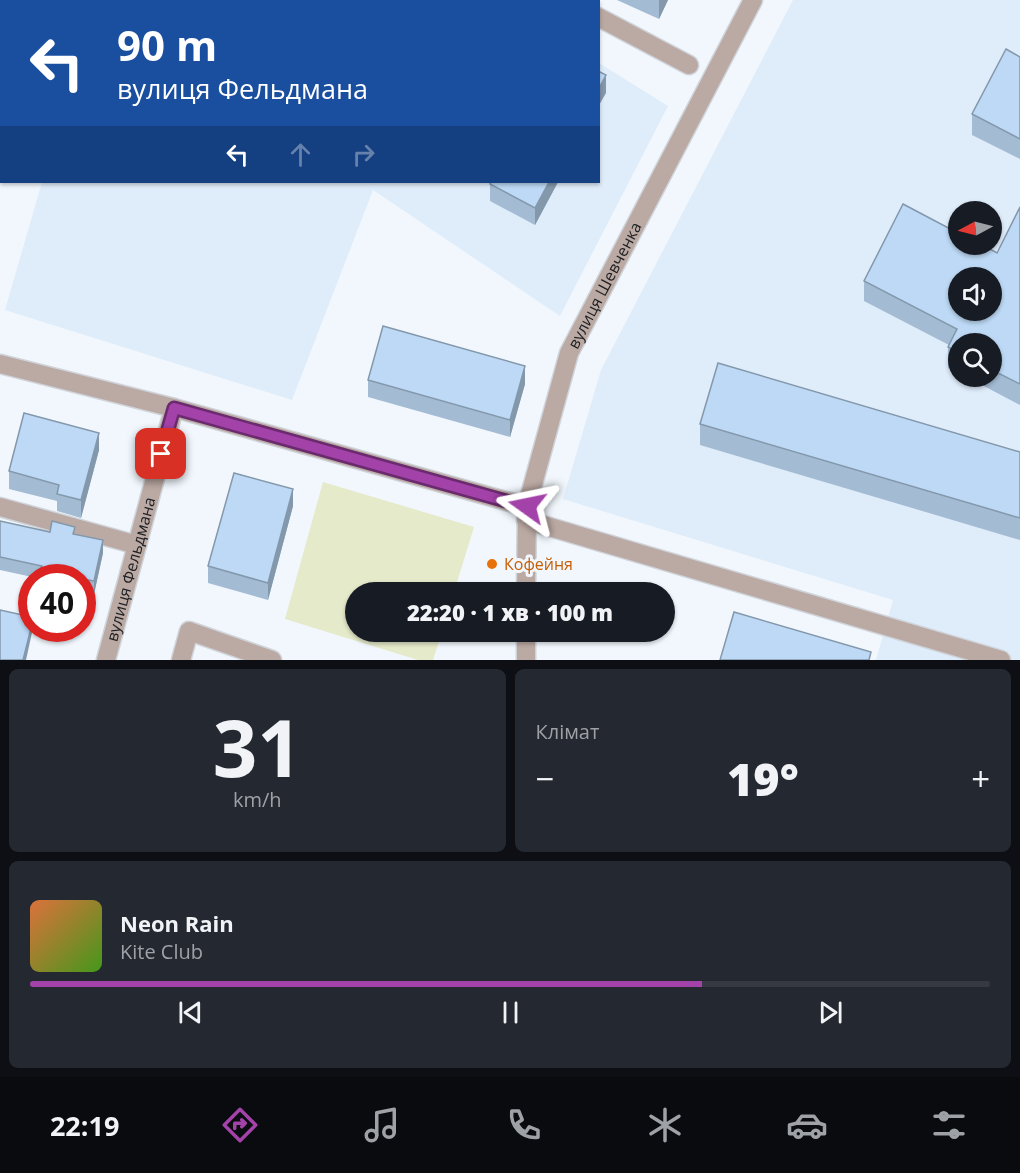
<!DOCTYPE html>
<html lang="uk">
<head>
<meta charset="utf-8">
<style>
  :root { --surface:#171b24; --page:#242831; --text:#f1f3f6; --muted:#9ea1a6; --line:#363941; --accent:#a342a9 }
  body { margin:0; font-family:"Open Sans",sans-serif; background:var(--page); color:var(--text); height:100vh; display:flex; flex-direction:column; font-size:22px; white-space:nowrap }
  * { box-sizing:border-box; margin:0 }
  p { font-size:20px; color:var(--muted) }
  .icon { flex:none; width:33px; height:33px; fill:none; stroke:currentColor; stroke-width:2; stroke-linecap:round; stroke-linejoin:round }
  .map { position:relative; height:660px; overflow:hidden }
  .details { display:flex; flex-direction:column; gap:9px; padding:9px; background:#0d0f14; flex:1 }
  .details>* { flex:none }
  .top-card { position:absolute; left:0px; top:0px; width:600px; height:183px; box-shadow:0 2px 4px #0004; background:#1a4fa0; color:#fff; overflow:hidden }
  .needle { width:39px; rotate:263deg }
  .buttons { position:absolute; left:948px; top:201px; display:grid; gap:12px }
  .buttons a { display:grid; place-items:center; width:54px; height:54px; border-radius:50%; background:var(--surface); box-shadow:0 2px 4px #0004; font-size:30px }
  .speed { position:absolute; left:18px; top:564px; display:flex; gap:12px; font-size:30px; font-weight:700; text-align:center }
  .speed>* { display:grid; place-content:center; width:78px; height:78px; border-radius:50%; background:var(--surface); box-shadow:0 2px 4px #0004; line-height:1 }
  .speed .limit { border:9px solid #d22; background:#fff; color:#111 }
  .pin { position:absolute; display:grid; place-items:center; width:51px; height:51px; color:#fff; margin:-26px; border-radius:12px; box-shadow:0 3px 9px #0006 }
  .me { position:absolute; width:66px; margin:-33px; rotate:282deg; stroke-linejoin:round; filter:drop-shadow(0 0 4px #0008) }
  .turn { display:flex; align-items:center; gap:21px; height:126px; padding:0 18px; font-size:27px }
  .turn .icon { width:78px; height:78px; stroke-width:2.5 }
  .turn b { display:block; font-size:42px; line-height:51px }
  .lanes { display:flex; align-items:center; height:57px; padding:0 18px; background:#0003; justify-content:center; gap:30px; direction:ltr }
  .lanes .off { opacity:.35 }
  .big { font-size:45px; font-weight:800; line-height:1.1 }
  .details .card { flex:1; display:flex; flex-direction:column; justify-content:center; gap:9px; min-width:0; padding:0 21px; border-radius:9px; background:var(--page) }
  .details .dial { align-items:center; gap:0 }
  .dial b { font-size:78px; line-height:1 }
  .song { display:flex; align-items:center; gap:18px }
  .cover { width:72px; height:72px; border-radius:9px; background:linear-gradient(135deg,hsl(20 70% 55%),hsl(100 70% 35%)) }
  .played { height:6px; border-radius:3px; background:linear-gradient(90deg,var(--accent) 70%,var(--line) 70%) }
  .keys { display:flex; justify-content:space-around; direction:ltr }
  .heat { display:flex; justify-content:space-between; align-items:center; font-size:33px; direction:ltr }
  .details .tiles { flex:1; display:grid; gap:9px; grid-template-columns:1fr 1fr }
  .card:last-child { grid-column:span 2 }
  .trip { position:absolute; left:345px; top:582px; width:330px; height:60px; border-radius:30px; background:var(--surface); box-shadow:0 2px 4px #0004; font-weight:800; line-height:60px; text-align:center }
  .dock { display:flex; height:96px; justify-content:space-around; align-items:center; background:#090b0e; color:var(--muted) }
  .dock .icon { width:42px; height:42px }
  .dock .current { color:var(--accent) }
  .dock b { font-size:27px; color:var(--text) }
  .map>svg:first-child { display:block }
</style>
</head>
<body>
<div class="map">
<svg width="1020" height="660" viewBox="0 0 1020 660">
  <rect width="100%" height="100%" fill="#f1f7fd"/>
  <g fill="#dfecfa" fill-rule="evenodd">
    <polygon points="94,0 510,0 94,1"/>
    <path d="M793 0H1020V660H876L893 600 563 499 601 370ZM958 212H992V244H958ZM958 278H992V310H958ZM958 344H992V376H958Z"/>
    <polygon points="599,63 668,106 560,316 373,190 292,400 5,310 42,182 598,182"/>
  </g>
  <polygon fill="#e5eaca" points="323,482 474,527 454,592 356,592 356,632 442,632 433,660 418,660 285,619"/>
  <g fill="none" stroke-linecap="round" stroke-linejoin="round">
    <g stroke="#cfd4da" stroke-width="21">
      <g id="minor">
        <polyline points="567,0 570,2"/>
        <polyline points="31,2 32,0"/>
        <polyline points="598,17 689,65"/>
        <polyline points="0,140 2,133"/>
        <polyline points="0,364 174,408 506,501 527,506"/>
        <polyline points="0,507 137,545"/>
        <polyline points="526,520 1001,660"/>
        <path id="s1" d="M526 592 527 506 569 353 753 0"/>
        <polyline points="526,632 526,660"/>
        <path id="s2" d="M106 660 174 408"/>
        <polyline points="181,660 189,631 272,660"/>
      </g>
    </g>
    <use href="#minor" stroke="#bba9a3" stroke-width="18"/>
  </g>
  <g fill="#a3bbd3">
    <polygon points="617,0 668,0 659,19"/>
    <polygon points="1020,57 1020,159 972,135 972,114"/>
    <polygon points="558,182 535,225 490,201 490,184"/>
    <polygon points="1020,207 1020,405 965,376 992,376 992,344 958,344 958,373 948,368 948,347 949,345 864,301 864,281 997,253"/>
    <polygon points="368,380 525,384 510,437 368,397"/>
    <polygon points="700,424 1020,452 1020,540 700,445"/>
    <polygon points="99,450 81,518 57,511 57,501 9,489 9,471"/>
    <polygon points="293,506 268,600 208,583 208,566"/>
    <polygon points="0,521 50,532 75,534 103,553 94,594 82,591 82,578 37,578 0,570"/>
  </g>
  <g fill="#8498ac">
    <polygon points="659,0 668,0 659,19"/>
    <polygon points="606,75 606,93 598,107 598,90"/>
    <polygon points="549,182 558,182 535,225 535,208"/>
    <polygon points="525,366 525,384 510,437 510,420"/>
    <polygon points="99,433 99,450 81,518 81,500"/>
    <polygon points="293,489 293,506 268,600 268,583"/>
    <polygon points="103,540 103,553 94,594 94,581"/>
    <polygon points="32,624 32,628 33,628 26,660 23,660"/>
  </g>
  <g fill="#bdd9f5" stroke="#8498ac" stroke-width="1.5" fill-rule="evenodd">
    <polygon points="1006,49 1020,57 1020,139 972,114"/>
    <polygon points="598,71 606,75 598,90"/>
    <polygon points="491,182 549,182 535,208 490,184"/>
    <path d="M903 204 958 233V244H981L997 253 1020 207V384L992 370V344H958V352L948 347 957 329 864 281ZM958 278H992V310H958Z"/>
    <polygon points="383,326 525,366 510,420 368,380"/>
    <polygon points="718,363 1020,452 1020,518 700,424"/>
    <polygon points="24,413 99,433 81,500 57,494 59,485 9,471"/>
    <polygon points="234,473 293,489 268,583 208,566"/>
    <polygon points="0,521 50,532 52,521 75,527 73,534 103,540 94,581 82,579 82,578 77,578 41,569 42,566 0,557"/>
    <polygon points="0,610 32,617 32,624 23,660 0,660"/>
    <polygon points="734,612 871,652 869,660 720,660"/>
  </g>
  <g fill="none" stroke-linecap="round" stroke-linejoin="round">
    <g stroke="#6a2b6e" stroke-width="15">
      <polyline id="route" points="161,454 174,408 506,501 527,506"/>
    </g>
    <use href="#route" stroke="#a342a9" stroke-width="10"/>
  </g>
  <circle fill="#e8710a" stroke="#f1f7fd" stroke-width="2" cx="492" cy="564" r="6"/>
  <g text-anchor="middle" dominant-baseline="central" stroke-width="6" stroke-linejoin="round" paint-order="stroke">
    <g font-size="16" fill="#1c1f22" stroke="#f1f7fd">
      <text stroke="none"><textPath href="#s1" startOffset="321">вулиця Шевченка</textPath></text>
      <text stroke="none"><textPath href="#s2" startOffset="94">вулиця Фельдмана</textPath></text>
    </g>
    <g font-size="16" fill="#c56008" stroke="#f1f7fd" text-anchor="start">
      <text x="504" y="564">Кофейня</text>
    </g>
  </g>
</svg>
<div class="buttons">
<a><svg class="needle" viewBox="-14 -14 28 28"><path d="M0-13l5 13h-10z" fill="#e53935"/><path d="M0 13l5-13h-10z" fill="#9ea1a6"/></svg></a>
<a><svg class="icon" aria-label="sound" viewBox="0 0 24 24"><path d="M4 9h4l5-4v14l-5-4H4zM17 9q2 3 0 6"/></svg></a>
<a><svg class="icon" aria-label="search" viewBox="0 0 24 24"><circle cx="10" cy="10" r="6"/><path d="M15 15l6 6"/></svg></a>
</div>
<div class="speed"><div class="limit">40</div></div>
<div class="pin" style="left:161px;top:454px;background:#d93025"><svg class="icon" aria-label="arrive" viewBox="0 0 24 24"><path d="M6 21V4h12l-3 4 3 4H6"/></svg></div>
<svg class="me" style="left:527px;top:506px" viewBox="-20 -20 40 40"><path d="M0-17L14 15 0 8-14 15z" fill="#a342a9" stroke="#fff" stroke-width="4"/></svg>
<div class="trip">22:20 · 1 хв · 100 m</div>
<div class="top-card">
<div class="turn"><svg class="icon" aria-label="left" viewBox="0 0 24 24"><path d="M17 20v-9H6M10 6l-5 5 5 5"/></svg><div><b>90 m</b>вулиця Фельдмана</div></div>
<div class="lanes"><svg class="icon" aria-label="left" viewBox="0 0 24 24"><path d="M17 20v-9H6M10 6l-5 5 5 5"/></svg><svg class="icon off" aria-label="ahead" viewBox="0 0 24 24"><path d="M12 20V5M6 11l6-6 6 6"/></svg><svg class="icon off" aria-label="right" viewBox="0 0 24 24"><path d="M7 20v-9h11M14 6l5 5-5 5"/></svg></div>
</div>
</div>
<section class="details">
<div class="tiles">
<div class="card dial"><b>31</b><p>km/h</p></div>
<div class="card"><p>Клімат</p>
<div class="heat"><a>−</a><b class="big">19°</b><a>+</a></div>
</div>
<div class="card">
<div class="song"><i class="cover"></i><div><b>Neon Rain</b><p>Kite Club</p></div></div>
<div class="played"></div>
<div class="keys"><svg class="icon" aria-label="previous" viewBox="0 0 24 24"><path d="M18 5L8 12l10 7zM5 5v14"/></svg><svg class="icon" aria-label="pause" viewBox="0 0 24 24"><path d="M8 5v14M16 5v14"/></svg><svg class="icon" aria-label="next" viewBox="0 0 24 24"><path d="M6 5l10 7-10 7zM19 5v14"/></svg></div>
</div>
</div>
</section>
<nav class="dock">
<b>22:19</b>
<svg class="icon current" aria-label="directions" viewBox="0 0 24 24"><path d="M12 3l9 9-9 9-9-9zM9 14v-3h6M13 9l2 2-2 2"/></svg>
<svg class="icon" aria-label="music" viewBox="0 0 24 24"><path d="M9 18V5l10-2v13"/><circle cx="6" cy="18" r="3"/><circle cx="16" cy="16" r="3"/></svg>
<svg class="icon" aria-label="phone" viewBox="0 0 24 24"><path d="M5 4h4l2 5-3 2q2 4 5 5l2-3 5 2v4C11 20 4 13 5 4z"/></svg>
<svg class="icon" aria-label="climate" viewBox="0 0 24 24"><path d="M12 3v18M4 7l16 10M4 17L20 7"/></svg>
<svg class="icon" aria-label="car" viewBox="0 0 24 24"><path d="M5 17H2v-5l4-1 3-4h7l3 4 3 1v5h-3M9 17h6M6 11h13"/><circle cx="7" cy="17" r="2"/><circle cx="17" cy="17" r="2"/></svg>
<svg class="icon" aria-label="filters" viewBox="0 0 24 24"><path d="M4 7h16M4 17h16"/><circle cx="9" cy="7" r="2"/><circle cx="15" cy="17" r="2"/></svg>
</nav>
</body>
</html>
